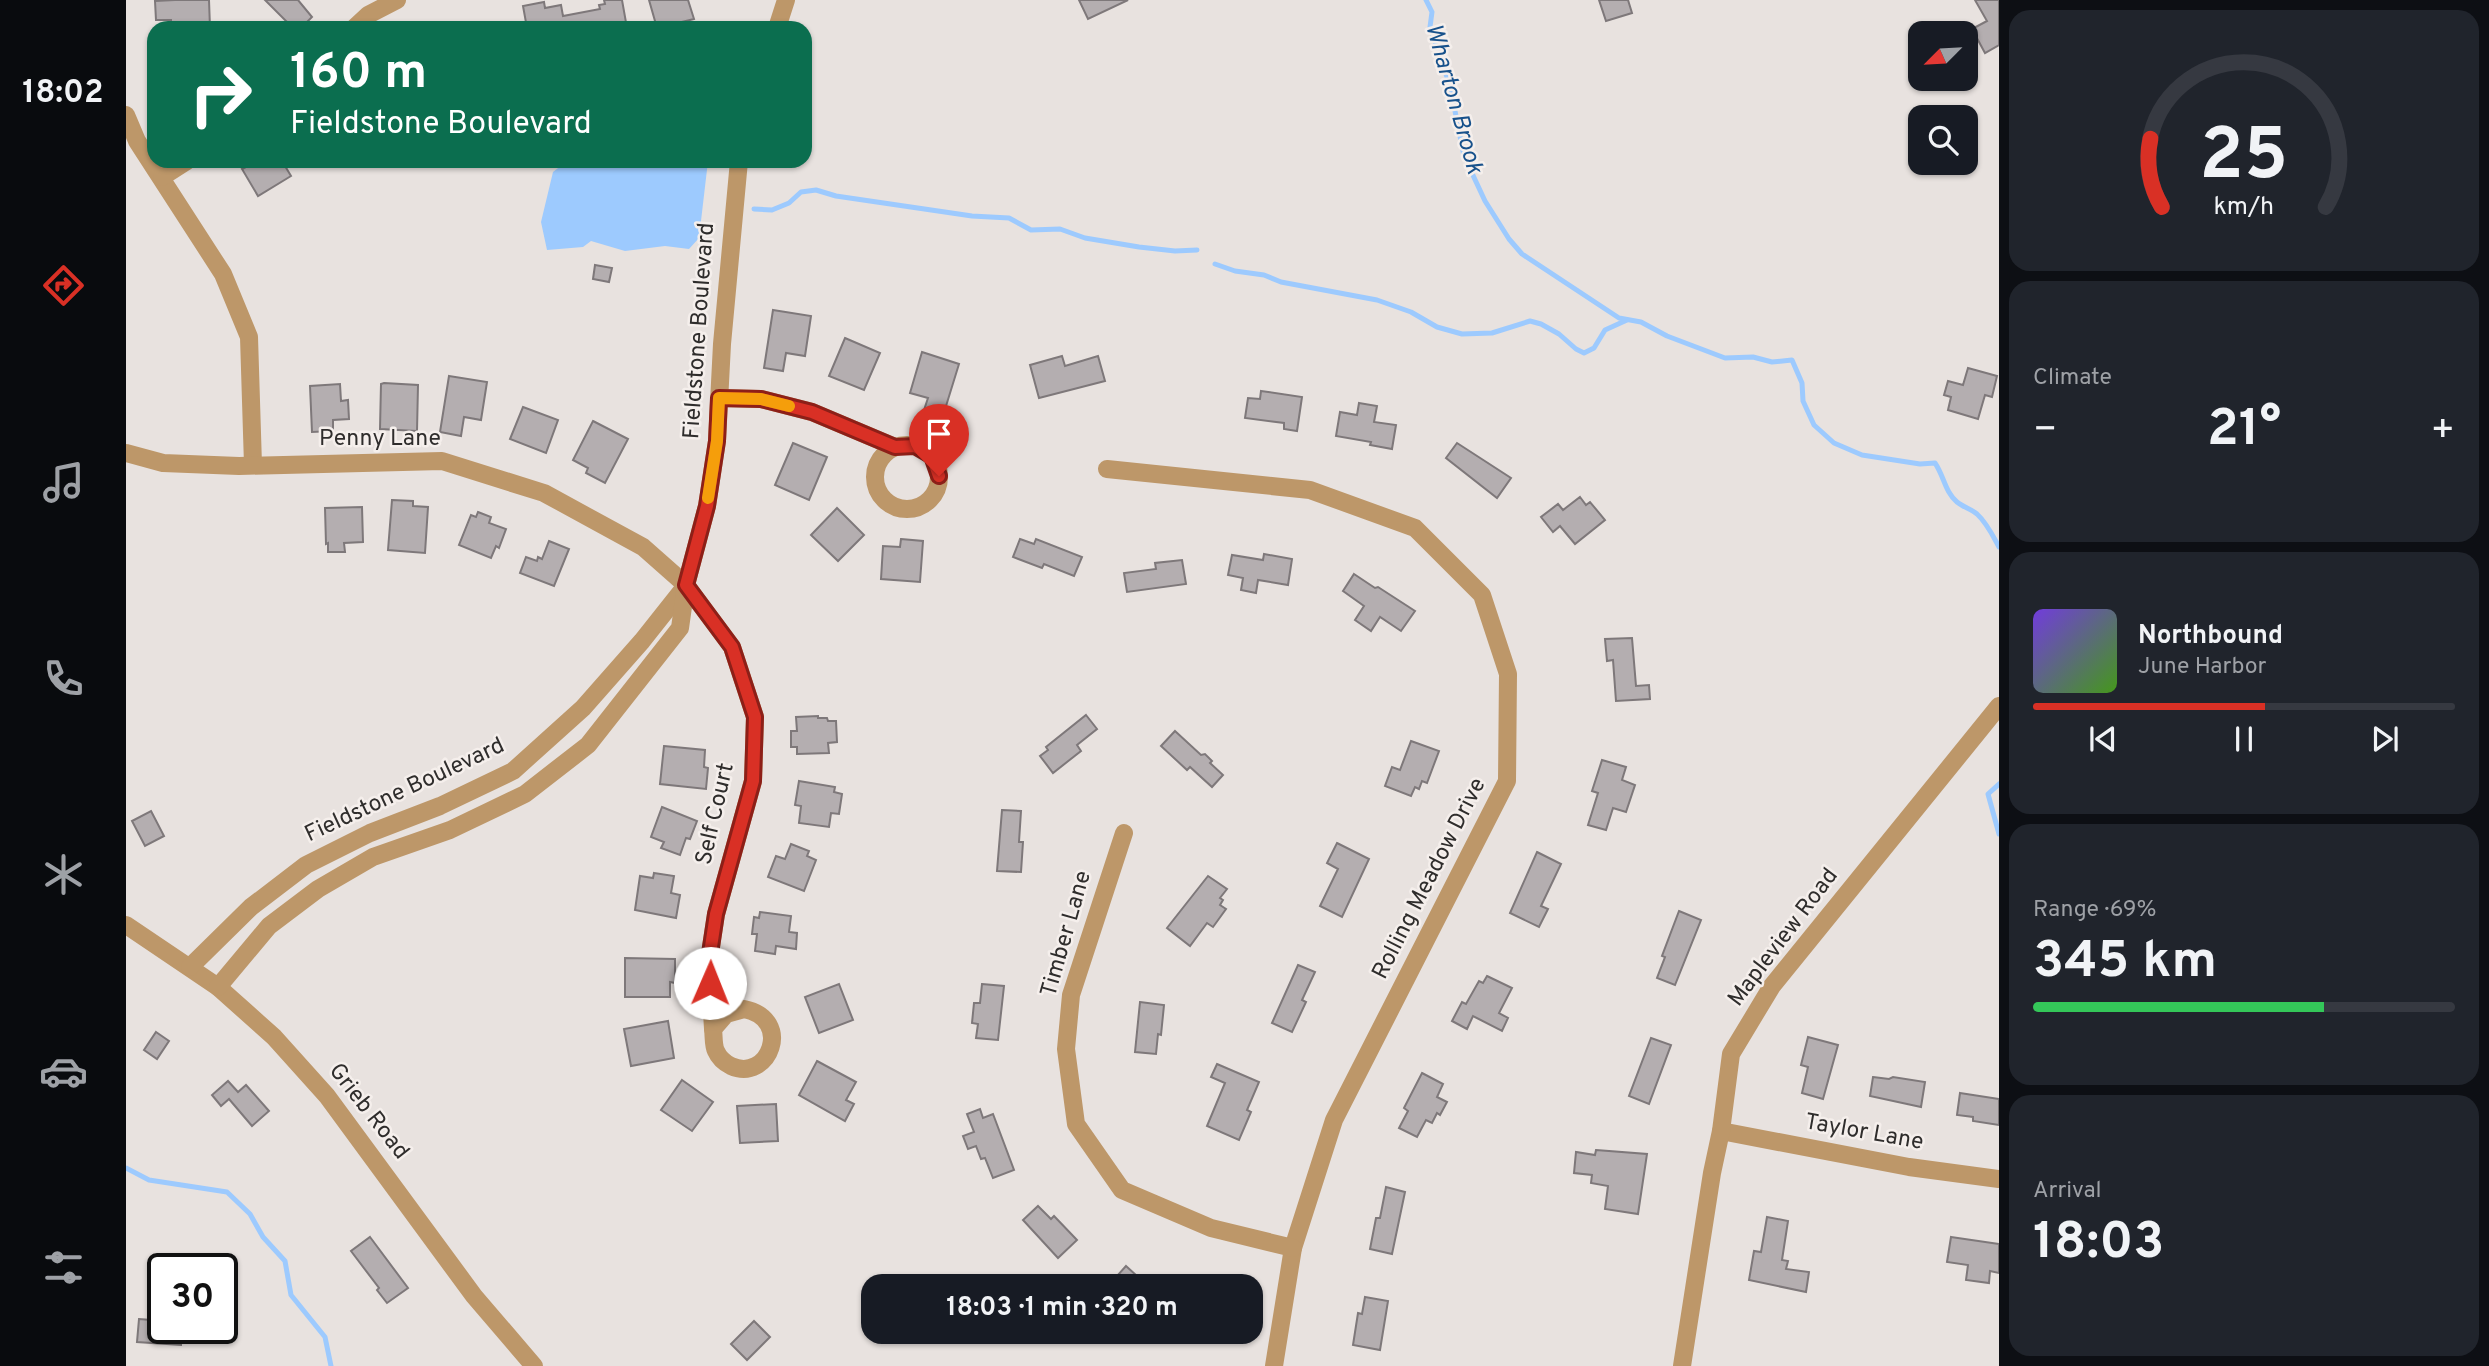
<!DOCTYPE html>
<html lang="en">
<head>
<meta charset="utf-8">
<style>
  :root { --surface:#171b24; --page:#20242c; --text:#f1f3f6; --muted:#9ea1a6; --line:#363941; --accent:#d93025 }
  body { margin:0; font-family:Overpass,sans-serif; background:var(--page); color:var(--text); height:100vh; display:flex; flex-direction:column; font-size:26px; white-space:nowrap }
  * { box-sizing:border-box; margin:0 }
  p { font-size:23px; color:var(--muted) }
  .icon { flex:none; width:38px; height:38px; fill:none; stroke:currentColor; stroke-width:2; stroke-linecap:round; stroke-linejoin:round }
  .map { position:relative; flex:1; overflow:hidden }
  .sheet { display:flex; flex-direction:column; gap:10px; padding:10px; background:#0d0f14; width:490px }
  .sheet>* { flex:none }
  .banner { position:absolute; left:21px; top:21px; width:665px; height:147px; border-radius:21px; box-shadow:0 2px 5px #0004; background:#0b6e4f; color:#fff; overflow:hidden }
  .needle { width:46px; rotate:246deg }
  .tools { position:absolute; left:1782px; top:21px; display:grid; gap:14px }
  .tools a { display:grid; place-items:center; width:70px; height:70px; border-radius:14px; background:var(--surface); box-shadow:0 2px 5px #0004; font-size:35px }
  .speed { position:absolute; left:21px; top:1253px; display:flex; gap:14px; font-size:35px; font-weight:700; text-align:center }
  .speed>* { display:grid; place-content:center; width:91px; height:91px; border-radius:50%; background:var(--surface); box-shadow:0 2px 5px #0004; line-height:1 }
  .speed .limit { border:4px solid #111; border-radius:10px; background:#fff; color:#111 }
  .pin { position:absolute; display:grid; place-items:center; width:60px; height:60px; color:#fff; margin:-72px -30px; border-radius:50% 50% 50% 0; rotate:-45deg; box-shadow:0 0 7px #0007 }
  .pin .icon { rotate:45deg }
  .me { position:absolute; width:77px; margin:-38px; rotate:1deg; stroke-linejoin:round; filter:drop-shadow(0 0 5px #0008) }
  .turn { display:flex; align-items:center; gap:24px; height:147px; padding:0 28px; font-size:32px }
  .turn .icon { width:91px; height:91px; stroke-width:2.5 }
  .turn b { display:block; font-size:49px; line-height:60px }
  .big { font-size:52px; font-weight:700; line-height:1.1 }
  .sheet .widget { flex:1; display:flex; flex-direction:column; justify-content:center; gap:10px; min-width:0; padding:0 24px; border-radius:21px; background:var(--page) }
  .sheet .dial { align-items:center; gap:0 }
  .dial svg { height:182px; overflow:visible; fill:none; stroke:var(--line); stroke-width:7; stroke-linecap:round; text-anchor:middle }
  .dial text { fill:var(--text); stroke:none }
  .song { display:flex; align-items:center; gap:21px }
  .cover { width:84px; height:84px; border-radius:10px; background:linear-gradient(135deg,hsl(260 70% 55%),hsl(100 70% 35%)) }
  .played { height:7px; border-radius:4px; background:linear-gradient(90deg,var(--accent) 55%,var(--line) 55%) }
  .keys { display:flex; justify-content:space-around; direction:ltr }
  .heat { display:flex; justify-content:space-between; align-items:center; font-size:38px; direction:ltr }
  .charge { height:10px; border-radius:5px; background:linear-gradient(90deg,#34c759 69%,var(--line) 0) }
  .trip { position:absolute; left:735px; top:1274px; width:402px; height:70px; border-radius:21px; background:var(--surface); box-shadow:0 2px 5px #0004; font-weight:700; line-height:70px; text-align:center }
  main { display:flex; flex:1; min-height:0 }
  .tab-bar { display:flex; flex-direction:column; width:126px; justify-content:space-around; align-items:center; background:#090b0e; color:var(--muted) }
  .tab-bar .icon { width:49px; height:49px }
  .tab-bar .current { color:var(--accent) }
  .tab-bar b { font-size:32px; color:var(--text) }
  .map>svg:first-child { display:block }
</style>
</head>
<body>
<main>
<nav class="tab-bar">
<b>18:02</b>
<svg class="icon current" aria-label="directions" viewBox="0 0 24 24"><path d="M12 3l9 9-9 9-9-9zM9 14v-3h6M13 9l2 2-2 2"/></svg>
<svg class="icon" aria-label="music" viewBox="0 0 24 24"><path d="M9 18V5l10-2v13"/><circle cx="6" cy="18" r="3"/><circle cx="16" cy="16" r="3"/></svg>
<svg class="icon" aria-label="phone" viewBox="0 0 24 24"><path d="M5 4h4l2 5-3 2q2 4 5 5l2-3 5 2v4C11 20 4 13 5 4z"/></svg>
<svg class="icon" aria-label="climate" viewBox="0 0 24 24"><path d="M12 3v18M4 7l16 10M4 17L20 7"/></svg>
<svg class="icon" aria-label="car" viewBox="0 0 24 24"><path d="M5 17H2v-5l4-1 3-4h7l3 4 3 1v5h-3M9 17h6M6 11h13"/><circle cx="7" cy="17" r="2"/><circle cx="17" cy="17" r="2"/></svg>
<svg class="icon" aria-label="filters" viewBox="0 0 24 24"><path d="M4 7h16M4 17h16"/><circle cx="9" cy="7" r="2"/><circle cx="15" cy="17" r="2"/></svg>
</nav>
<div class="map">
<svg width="1873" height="1366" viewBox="0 0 1873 1366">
  <rect width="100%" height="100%" fill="#e8e2df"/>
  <polygon fill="#9dcafe" points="441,161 582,161 573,238 563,249 539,246 499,251 465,241 457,247 421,250 415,222 427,172"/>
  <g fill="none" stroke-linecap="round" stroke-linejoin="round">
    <g stroke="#9dcafe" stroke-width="5">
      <path d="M1300 0 1306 12 1304 27 1324 86 1338 156 1359 201 1383 239 1396 254 1493 318 1515 322 1541 336 1599 358 1627 357 1646 362 1666 360 1676 383 1677 401 1688 425 1708 443 1736 455 1794 464 1809 463C1818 476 1819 492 1831 502 1837 507 1845 509 1851 514 1861 523 1867 536 1873 547"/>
      <polyline points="628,209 646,210 663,203 675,192 690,190 710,196 846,216 883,218 905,230 934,229 959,238 1013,247 1049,251 1071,250"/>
      <polyline points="1089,264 1109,271 1138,275 1155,282 1251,300 1285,312 1311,327 1336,334 1366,333 1404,321 1415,324 1433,334 1450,349 1458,353 1468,348 1479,330 1501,320"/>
      <polyline points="1873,784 1862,794 1873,834"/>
      <polyline points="0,1168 23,1180 101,1192 124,1214 137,1237 159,1261 165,1295 199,1337 205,1366"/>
    </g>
  </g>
  <g fill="#b4aeb0" stroke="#7e787a" stroke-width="2">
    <polygon points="49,0 83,0 84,28 45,28 45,20 30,20 29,1"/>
    <polygon points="139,0 172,0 186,17 175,28 167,28"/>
    <polygon points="478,0 496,0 501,28 401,28 397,6 418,2 419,8 435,5 437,16 474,9 473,5 479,4"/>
    <polygon points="523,0 562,0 568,19 531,28"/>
    <polygon points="953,0 1002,0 962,19"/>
    <polygon points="1473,0 1502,0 1506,13 1480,21"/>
    <polygon points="1849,0 1873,0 1873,45 1859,53 1846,29 1861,21"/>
    <polygon points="117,161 156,161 165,176 132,196 116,169 120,167"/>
    <polygon points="469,265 486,268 483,282 467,279"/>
    <polygon points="647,310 685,316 679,356 660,353 657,371 638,368"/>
    <polygon points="719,338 754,353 738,390 703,376"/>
    <polygon points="796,352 833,364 816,419 797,413 802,398 784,393"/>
    <polygon points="936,356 939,366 972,356 979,381 913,398 904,365"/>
    <polygon points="1842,368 1871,376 1866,397 1859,395 1852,419 1822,410 1825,397 1818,395 1822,381 1837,385"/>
    <polygon points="323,376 361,382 355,420 338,417 335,436 314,432"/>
    <polygon points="258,383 292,385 291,431 254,429 255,384"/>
    <polygon points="214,384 215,401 222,400 223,419 207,420 207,431 186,432 184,386"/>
    <polygon points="1135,391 1176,397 1171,431 1158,429 1158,423 1119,418 1122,398 1134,399"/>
    <polygon points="1233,403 1251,406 1248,422 1270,425 1266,449 1244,445 1245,442 1210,436 1214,412 1231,415"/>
    <polygon points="397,407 432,420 420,453 384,439"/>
    <polygon points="467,421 502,439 479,483 460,473 462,468 447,460"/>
    <polygon points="667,443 701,457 683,500 649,485"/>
    <polygon points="1331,443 1385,478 1371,498 1320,458"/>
    <polygon points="1454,497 1460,505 1464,502 1479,520 1449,544 1434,526 1427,532 1415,517 1432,504 1437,510"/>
    <polygon points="266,500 287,501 287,506 302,507 299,553 262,550"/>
    <polygon points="236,507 237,542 218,543 219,552 202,552 202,543 200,544 199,508"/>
    <polygon points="711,508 738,535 712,561 685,535"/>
    <polygon points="352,512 365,517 363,523 380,529 373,548 370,546 365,558 333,545 345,515 350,517"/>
    <polygon points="775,539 797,541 794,582 755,579 757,546 774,547"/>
    <polygon points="894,539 908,544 910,539 956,557 948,576 918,564 916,568 887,557"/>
    <polygon points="423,541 443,549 428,586 394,573 400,557 411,561 412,557 416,559"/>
    <polygon points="1138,554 1166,559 1162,585 1132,580 1130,593 1115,590 1117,578 1102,575 1106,555 1137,560"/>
    <polygon points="1056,560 1060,584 1001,592 998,573 1030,569 1029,563"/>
    <polygon points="1228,574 1249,588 1252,587 1289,611 1275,631 1254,617 1245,631 1229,620 1238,606 1217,591"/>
    <polygon points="1506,638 1510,686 1523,685 1524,699 1490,701 1487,660 1481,661 1479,639"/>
    <polygon points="960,715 971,729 951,745 955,751 927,773 914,756 922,750 920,747"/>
    <polygon points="692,716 692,718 701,718 702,721 710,721 711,742 702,743 703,753 671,754 671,747 665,747 665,731 671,731 670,717"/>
    <polygon points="1049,731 1075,755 1079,754 1086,761 1084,763 1097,775 1086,787 1064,767 1061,770 1035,746"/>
    <polygon points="1285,741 1313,751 1301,783 1296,781 1293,789 1289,787 1285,796 1259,786 1266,767 1274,770"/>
    <polygon points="538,746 579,750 578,767 582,768 580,789 534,784"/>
    <polygon points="1476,760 1500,767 1496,780 1509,785 1500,812 1487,808 1480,830 1462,825 1472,793 1466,791"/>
    <polygon points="673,781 709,787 708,792 716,794 713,814 705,813 703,827 673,823 675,806 669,805"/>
    <polygon points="536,807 571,821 564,839 560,838 554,855 535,848 538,842 525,837"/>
    <polygon points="876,810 895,811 893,842 897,842 895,872 871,871"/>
    <polygon points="25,811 38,836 19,846 6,821"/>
    <polygon points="1211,843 1243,859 1216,917 1194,906 1212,869 1201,863"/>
    <polygon points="665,844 683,851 681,856 690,860 678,891 642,877 650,856 659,859"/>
    <polygon points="1411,852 1435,864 1415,906 1422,909 1413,927 1384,913"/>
    <polygon points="528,873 548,876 545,893 554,895 550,918 509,910 514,876 527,878"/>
    <polygon points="1082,876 1101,889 1094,898 1097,900 1094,905 1100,909 1087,927 1081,923 1064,946 1041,928"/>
    <polygon points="1553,911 1575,920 1549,985 1531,978 1539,957 1536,956"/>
    <polygon points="634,912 665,916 663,932 671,933 670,949 650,946 649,954 629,951 631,934 626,934 628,917 633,918"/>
    <polygon points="499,958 549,959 549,983 544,982 544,997 499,997"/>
    <polygon points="1172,965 1189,972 1176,1000 1180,1002 1166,1032 1146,1023"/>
    <polygon points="1361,976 1386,988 1373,1013 1382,1018 1376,1031 1347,1016 1341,1029 1326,1021 1336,1002 1340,1004 1353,981 1357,983"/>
    <polygon points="713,984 727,1020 693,1033 679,997"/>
    <polygon points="856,984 878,986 872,1040 850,1038 852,1024 846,1023 848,1003 854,1003"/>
    <polygon points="1014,1002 1038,1005 1035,1035 1032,1034 1030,1054 1009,1052"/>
    <polygon points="542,1021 548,1058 505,1066 498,1029"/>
    <polygon points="30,1032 43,1041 31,1059 18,1050"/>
    <polygon points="1682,1037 1712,1045 1697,1099 1676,1093 1682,1067 1675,1065"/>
    <polygon points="1525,1038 1545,1045 1523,1104 1503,1096"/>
    <polygon points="691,1061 730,1082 720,1100 728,1104 719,1121 673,1095"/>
    <polygon points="1091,1064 1133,1082 1121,1110 1125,1112 1113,1140 1081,1126 1099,1083 1085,1077"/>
    <polygon points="1296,1073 1317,1084 1311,1097 1321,1102 1314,1115 1311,1113 1306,1123 1300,1120 1291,1137 1273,1128 1282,1111 1278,1108"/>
    <polygon points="1747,1077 1763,1079 1767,1077 1799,1082 1795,1107 1744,1096"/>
    <polygon points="556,1080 587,1102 566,1131 535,1110"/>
    <polygon points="102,1081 112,1092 120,1085 143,1111 126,1126 103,1099 95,1106 86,1095"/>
    <polygon points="1834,1093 1873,1099 1873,1125 1847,1121 1847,1117 1831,1115"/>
    <polygon points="650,1104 652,1141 614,1143 611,1106"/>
    <polygon points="854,1109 857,1118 867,1114 888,1170 867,1178 859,1158 855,1159 850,1146 842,1149 837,1136 848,1132 841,1114"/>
    <polygon points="1470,1150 1521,1154 1512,1214 1479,1209 1482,1186 1465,1183 1466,1175 1448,1173 1450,1152 1469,1155"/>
    <polygon points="1260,1187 1279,1192 1266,1254 1244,1249 1250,1218 1254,1218"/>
    <polygon points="912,1206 925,1219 928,1216 951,1240 932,1258 897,1220"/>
    <polygon points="1641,1217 1662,1221 1656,1260 1662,1261 1660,1269 1683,1272 1680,1292 1623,1280 1628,1251 1635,1252"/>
    <polygon points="244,1237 282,1288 261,1303 251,1290 253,1288 225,1251"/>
    <polygon points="1825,1237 1873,1244 1873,1273 1864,1271 1863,1283 1840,1280 1842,1265 1821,1262"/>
    <polygon points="1000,1266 1022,1286 982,1286"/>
    <polygon points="1239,1297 1262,1301 1254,1350 1227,1345 1232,1313 1236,1314"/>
    <polygon points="13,1319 37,1321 37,1328 56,1328 55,1345 11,1342"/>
    <polygon points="628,1321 644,1337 621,1360 605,1344"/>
  </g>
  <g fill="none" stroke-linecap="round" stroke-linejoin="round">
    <g stroke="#bd9769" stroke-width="18">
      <polyline points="228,28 242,15 271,0"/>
      <polyline points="651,28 660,0"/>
      <polyline points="0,115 11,141 97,274 123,337 127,465"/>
      <polyline points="36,177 61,161"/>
      <polyline points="593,398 635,399 686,412 769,447"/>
      <circle cx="781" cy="477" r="32"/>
      <polyline points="0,453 37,463 113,466 316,461 418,493 517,547 560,585 606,647 629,717 627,781 590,914 583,960 587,1029"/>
      <polyline points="981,469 1184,490 1289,528 1356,595 1382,674 1381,781 1208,1120 1167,1248 1148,1366"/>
      <polyline points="998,833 945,995 940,1049 950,1124 996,1190 1085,1228 1167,1248"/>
      <polyline points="0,925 92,987 148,1037 201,1096 348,1296 408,1366"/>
      <polyline points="64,967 125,907 180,865 244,833 314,806 387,771 457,708 516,641 558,588"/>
      <polyline points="92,987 143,926 192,889 247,857 324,830 399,794 462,745 554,628 560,585 581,506 591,441 596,344 613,161"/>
      <path d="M618 1009C668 1019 643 1083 605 1066 599 1063 593 1058 590 1051 587 1045 588 1036 587 1029L600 1014Z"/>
      <polyline points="1595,1131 1783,1167 1873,1179"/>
      <polyline points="1556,1366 1586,1173 1595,1131 1605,1054 1646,986 1873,706"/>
    </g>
  </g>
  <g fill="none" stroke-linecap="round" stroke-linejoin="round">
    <g stroke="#8d1f18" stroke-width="18">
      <polyline id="route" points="584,983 583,960 590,914 627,781 629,717 606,647 560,585 581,506 591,441 593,398 635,399 686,412 769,447 789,446 806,456 813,476"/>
    </g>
    <use href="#route" stroke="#d93025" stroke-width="12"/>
    <polyline stroke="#f59e0b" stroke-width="12" points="582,498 591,441 593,398 635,399 663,406"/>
  </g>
  <g text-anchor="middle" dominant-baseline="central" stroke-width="5" stroke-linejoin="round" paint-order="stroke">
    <g font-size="23" fill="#2f2d2c" stroke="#f5efec">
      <text transform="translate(574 331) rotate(-86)">Fieldstone Boulevard</text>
      <text x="254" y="439">Penny Lane</text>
      <text transform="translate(279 791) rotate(-25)">Fieldstone Boulevard</text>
      <text transform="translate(590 814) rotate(-77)">Self Court</text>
      <text transform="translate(1304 879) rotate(-63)">Rolling Meadow Drive</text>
      <text transform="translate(941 934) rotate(-74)">Timber Lane</text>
      <text transform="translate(1658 938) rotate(-53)">Mapleview Road</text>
      <text transform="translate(242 1112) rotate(52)">Grieb Road</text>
      <text transform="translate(1738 1133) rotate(10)">Taylor Lane</text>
    </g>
    <g font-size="24" font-style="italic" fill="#17518b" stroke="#f5efec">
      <text transform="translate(1327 99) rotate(74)">Wharton Brook</text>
    </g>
  </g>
</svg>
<div class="tools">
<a><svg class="needle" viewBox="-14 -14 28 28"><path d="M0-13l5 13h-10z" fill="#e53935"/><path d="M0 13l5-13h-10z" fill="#9ea1a6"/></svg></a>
<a><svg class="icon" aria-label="search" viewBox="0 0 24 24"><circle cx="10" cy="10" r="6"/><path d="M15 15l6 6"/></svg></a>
</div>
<div class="speed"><div class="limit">30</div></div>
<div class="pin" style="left:813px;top:476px;background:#d93025"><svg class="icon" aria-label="arrive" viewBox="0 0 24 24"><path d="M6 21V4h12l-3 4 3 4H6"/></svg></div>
<svg class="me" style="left:584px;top:983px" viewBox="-20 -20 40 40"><circle r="19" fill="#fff"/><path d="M0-13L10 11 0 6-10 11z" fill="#d93025"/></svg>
<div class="trip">18:03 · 1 min · 320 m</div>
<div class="banner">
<div class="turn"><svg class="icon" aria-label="right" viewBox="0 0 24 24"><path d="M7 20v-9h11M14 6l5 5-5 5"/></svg><div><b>160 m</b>Fieldstone Boulevard</div></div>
</div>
</div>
<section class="sheet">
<div class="widget dial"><svg viewBox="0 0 100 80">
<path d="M14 69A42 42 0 1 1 86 69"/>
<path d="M14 69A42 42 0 0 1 9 39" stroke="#d93025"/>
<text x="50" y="56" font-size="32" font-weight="700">25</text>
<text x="50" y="72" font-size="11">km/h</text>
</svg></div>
<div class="widget"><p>Climate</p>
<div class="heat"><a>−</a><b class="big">21°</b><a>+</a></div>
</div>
<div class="widget">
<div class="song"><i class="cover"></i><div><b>Northbound</b><p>June Harbor</p></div></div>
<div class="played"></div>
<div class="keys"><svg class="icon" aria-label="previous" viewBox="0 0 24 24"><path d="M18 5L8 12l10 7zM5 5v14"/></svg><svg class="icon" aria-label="pause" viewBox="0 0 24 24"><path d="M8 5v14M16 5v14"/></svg><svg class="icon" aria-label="next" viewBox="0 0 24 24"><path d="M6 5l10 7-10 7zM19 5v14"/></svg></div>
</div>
<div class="widget"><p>Range · 69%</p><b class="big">345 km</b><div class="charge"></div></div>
<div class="widget"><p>Arrival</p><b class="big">18:03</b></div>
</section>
</main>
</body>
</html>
